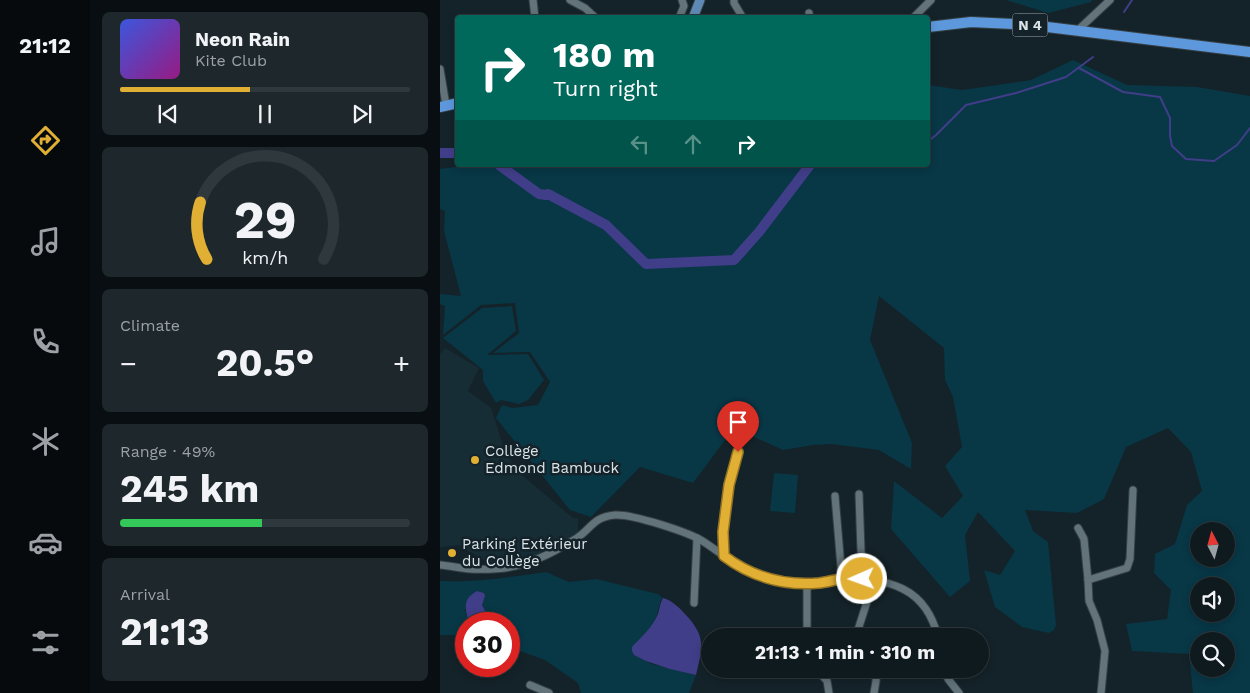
<!DOCTYPE html>
<html lang="en">
<head>
<meta charset="utf-8">
<style>
  :root { --surface:#0f1a1f; --page:#1d272c; --text:#f1f3f6; --muted:#9ba1a4; --line:#2f383d; --accent:#e1af34 }
  body { margin:0; font-family:"Work Sans",sans-serif; background:var(--page); color:var(--text); height:100vh; display:flex; flex-direction:column; font-size:19px; white-space:nowrap }
  * { box-sizing:border-box; margin:0 }
  p { font-size:16px; color:var(--muted) }
  .icon { flex:none; width:28px; height:28px; fill:none; stroke:currentColor; stroke-width:2; stroke-linecap:round; stroke-linejoin:round }
  .map { position:relative; flex:1; overflow:hidden }
  .details { display:flex; flex-direction:column; gap:12px; padding:12px; background:#080e11; width:350px }
  .details>* { flex:none }
  .guide { position:absolute; left:15px; top:15px; width:475px; height:152px; border-radius:5px; box-shadow:0 2px 8px #0003,0 0 0 1px var(--line); background:#00695c; color:#fff; overflow:hidden }
  .needle { width:32px; rotate:354deg }
  .controls { position:absolute; left:750px; top:522px; display:grid; gap:10px }
  .controls a { display:grid; place-items:center; width:45px; height:45px; border-radius:50%; background:var(--surface); box-shadow:0 2px 8px #0003,0 0 0 1px var(--line); font-size:25px }
  .speed { position:absolute; left:15px; top:612px; display:flex; gap:10px; font-size:25px; font-weight:700; text-align:center }
  .speed>* { display:grid; place-content:center; width:65px; height:65px; border-radius:50%; background:var(--surface); box-shadow:0 2px 8px #0003,0 0 0 1px var(--line); line-height:1 }
  .speed .limit { border:8px solid #d22; background:#fff; color:#111 }
  .pin { position:absolute; display:grid; place-items:center; width:42px; height:42px; color:#fff; margin:-51px -21px; border-radius:50% 50% 50% 0; rotate:-45deg; box-shadow:0 0 5px #0007 }
  .pin .icon { rotate:45deg }
  .me { position:absolute; width:55px; margin:-28px; rotate:268deg; stroke-linejoin:round; filter:drop-shadow(0 0 4px #0008) }
  .turn { display:flex; align-items:center; gap:18px; height:105px; padding:0 15px; font-size:22px }
  .turn .icon { width:65px; height:65px; stroke-width:2.5 }
  .turn b { display:block; font-size:35px; line-height:42px }
  .lanes { display:flex; align-items:center; height:48px; padding:0 15px; background:#0003; justify-content:center; gap:25px; direction:ltr }
  .lanes .off { opacity:.35 }
  .big { font-size:38px; font-weight:700; line-height:1.1 }
  .details .widget { flex:1; display:flex; flex-direction:column; justify-content:center; gap:8px; min-width:0; padding:0 18px; border-radius:8px; background:var(--page) }
  .details .dial { align-items:center; gap:0 }
  .dial svg { height:130px; overflow:visible; fill:none; stroke:var(--line); stroke-width:7; stroke-linecap:round; text-anchor:middle }
  .dial text { fill:var(--text); stroke:none }
  .song { display:flex; align-items:center; gap:15px }
  .cover { width:60px; height:60px; border-radius:8px; background:linear-gradient(135deg,hsl(230 70% 55%),hsl(310 70% 35%)) }
  .played { height:5px; border-radius:2px; background:linear-gradient(90deg,var(--accent) 45%,var(--line) 45%) }
  .keys { display:flex; justify-content:space-around; direction:ltr }
  .heat { display:flex; justify-content:space-between; align-items:center; font-size:28px; direction:ltr }
  .charge { height:8px; border-radius:4px; background:linear-gradient(90deg,#34c759 49%,var(--line) 0) }
  .trip { position:absolute; left:261px; top:628px; width:288px; height:50px; border-radius:25px; background:var(--surface); box-shadow:0 2px 8px #0003,0 0 0 1px var(--line); font-weight:700; line-height:50px; text-align:center }
  main { display:flex; flex:1; min-height:0 }
  .menu { display:flex; flex-direction:column; width:90px; justify-content:space-around; align-items:center; background:#060a0c; color:var(--muted) }
  .menu .icon { width:35px; height:35px }
  .menu .on { color:var(--accent) }
  .menu b { font-size:22px; color:var(--text) }
  .map>svg:first-child { display:block }
</style>
</head>
<body>
<main>
<nav class="menu">
<b>21:12</b>
<svg class="icon on" aria-label="directions" viewBox="0 0 24 24"><path d="M12 3l9 9-9 9-9-9zM9 14v-3h6M13 9l2 2-2 2"/></svg>
<svg class="icon" aria-label="music" viewBox="0 0 24 24"><path d="M9 18V5l10-2v13"/><circle cx="6" cy="18" r="3"/><circle cx="16" cy="16" r="3"/></svg>
<svg class="icon" aria-label="phone" viewBox="0 0 24 24"><path d="M5 4h4l2 5-3 2q2 4 5 5l2-3 5 2v4C11 20 4 13 5 4z"/></svg>
<svg class="icon" aria-label="climate" viewBox="0 0 24 24"><path d="M12 3v18M4 7l16 10M4 17L20 7"/></svg>
<svg class="icon" aria-label="car" viewBox="0 0 24 24"><path d="M5 17H2v-5l4-1 3-4h7l3 4 3 1v5h-3M9 17h6M6 11h13"/><circle cx="7" cy="17" r="2"/><circle cx="17" cy="17" r="2"/></svg>
<svg class="icon" aria-label="filters" viewBox="0 0 24 24"><path d="M4 7h16M4 17h16"/><circle cx="9" cy="7" r="2"/><circle cx="15" cy="17" r="2"/></svg>
</nav>
<section class="details">
<div class="widget">
<div class="song"><i class="cover"></i><div><b>Neon Rain</b><p>Kite Club</p></div></div>
<div class="played"></div>
<div class="keys"><svg class="icon" aria-label="previous" viewBox="0 0 24 24"><path d="M18 5L8 12l10 7zM5 5v14"/></svg><svg class="icon" aria-label="pause" viewBox="0 0 24 24"><path d="M8 5v14M16 5v14"/></svg><svg class="icon" aria-label="next" viewBox="0 0 24 24"><path d="M6 5l10 7-10 7zM19 5v14"/></svg></div>
</div>
<div class="widget dial"><svg viewBox="0 0 100 80">
<path d="M14 69A42 42 0 1 1 86 69"/>
<path d="M14 69A42 42 0 0 1 10 34" stroke="#e1af34"/>
<text x="50" y="56" font-size="32" font-weight="700">29</text>
<text x="50" y="72" font-size="11">km/h</text>
</svg></div>
<div class="widget"><p>Climate</p>
<div class="heat"><a>−</a><b class="big">20.5°</b><a>+</a></div>
</div>
<div class="widget"><p>Range · 49%</p><b class="big">245 km</b><div class="charge"></div></div>
<div class="widget"><p>Arrival</p><b class="big">21:13</b></div>
</section>
<div class="map">
<svg width="810" height="693" viewBox="0 0 810 693">
  <rect width="100%" height="100%" fill="#142329"/>
  <polygon fill="#172d36" points="5,348 39,368 28,391 51,408 64,449 77,471 133,518 138,518 138,536 91,561 47,562 19,545 0,547 0,354"/>
  <g fill="#083746" fill-rule="evenodd">
    <polygon points="566,0 652,0 651,2 608,13"/>
    <path d="M633 60 687 85 757 87 810 96V693H753L749 654 692 651 686 624 727 619 731 590 714 573 715 554 735 544 747 505 762 491 751 452 728 428 686 447 664 499 637 513 585 510 593 531 608 542 616 625 614 630 609 633 582 627 555 607 544 570 560 575 575 551 538 512 525 535 530 581 510 597 451 529 454 481 502 518 523 496 505 466 522 447 513 397 505 380 504 348 439 296 430 340 472 443 471 469 439 450 391 444 373 445 343 450 294 428 253 483 200 467 151 517 130 510 56 418 62 405 72 408 98 405 110 382 90 352 53 353 79 333 75 303 41 305 3 335 5 306 0 304V294L21 296 4 231 5 211 0 209V169L32 165H488V85L522 90 591 80ZM759 531H786V559H759ZM759 586H786V614H759ZM759 641H786V669H759Z"/>
    <polygon points="72,306 76,331 47,355 88,354 104,380 88,400 79,404 61,400 56,403 43,381 43,370 3,338 42,308"/>
    <polygon points="334,473 358,475 355,513 330,511"/>
    <path d="M106 572 129 582 156 579 218 594 223 598 221 600 217 615 213 624 208 631 197 642 195 655 212 664 256 675 249 693H141L138 683 105 660 69 647V624H49L48 616 42 605 45 596 44 593 37 591 25 610 29 624H26V636L24 635H0V581C35 583 71 577 106 572Z"/>
  </g>
  <g fill="#413e89">
    <path d="M37 591 44 593 45 596 42 605 48 616 49 624H29C26 609 21 600 37 591Z"/>
    <path d="M223 598C231 600 239 607 245 614 266 636 263 647 256 675L230 669 206 661 194 655 192 651V647C202 636 212 628 218 614 220 608 220 603 223 598Z"/>
  </g>
  <g fill="none" stroke-linecap="round" stroke-linejoin="round">
    <g stroke="#413e89" stroke-width="2">
      <polyline points="684,12 692,0"/>
      <polyline points="639,68 683,92 720,97 730,118 730,136 732,146 746,159 774,161 797,145 810,128"/>
      <polyline points="488,141 495,136 526,105 576,93 626,77 653,57"/>
    </g>
    <g stroke="#413e89" stroke-width="10">
      <polyline points="0,153 18,153"/>
      <polyline points="59,165 99,194 106,195 108,194 166,225 206,264 294,260 319,232 370,165"/>
    </g>
    <g stroke="#364044" stroke-width="9">
      <g id="minor">
        <polyline points="93,0 95,18"/>
        <polyline points="130,0 145,8 156,18"/>
        <polyline points="294,0 294,3 303,18"/>
        <polyline points="369,13 370,18"/>
        <polyline points="239,18 244,6 242,0"/>
        <polyline points="475,18 475,16 491,0"/>
        <polyline points="638,30 670,0"/>
        <polyline points="0,69 6,105"/>
        <polyline points="419,494 422,579"/>
        <polyline points="395,496 402,579"/>
        <polyline points="638,528 644,539 648,580 649,601 657,620 665,651 661,693"/>
        <polyline points="284,556 283,532 289,485 298,452"/>
        <path d="M0 565C10 566 20 568 30 569 45 570 68 569 83 564 101 559 121 548 137 538 152 528 153 517 175 515 192 514 249 532 264 542 287 557 299 570 326 578 336 581 346 584 356 584 371 584 385 581 401 579 421 577 445 580 463 589 483 599 492 616 498 636"/>
        <polyline points="648,580 687,568 690,559 693,490"/>
        <polyline points="254,603 257,538"/>
        <polyline points="367,636 367,583"/>
        <polyline points="416,636 434,580"/>
        <polyline points="376,669 387,681 389,693"/>
        <polyline points="505,669 508,679 519,693"/>
        <polyline points="90,685 109,693"/>
        <polyline points="434,693 436,681 436,669"/>
      </g>
    </g>
    <g stroke="#364044" stroke-width="11">
      <polyline id="major" points="253,18 260,0"/>
    </g>
    <g stroke="#364044" stroke-width="12">
      <g id="highway">
        <polyline points="488,27 531,22 591,25 810,52"/>
        <polyline points="0,107 18,103"/>
      </g>
    </g>
    <use href="#minor" stroke="#62737a" stroke-width="7"/>
    <use href="#major" stroke="#5f89b5" stroke-width="9"/>
    <use href="#highway" stroke="#5d98dd" stroke-width="10"/>
  </g>
  <g fill="none" stroke-linecap="round" stroke-linejoin="round">
    <g stroke="#927222" stroke-width="12">
      <path id="route" d="M298 452 289 485 283 532 284 556C312 577 344 586 379 583 387 582 394 580 402 579 409 578 415 579 422 579"/>
    </g>
    <use href="#route" stroke="#e1af34" stroke-width="9"/>
  </g>
  <g fill="#e1af34" stroke="#142329" stroke-width="2">
    <circle cx="35" cy="460" r="5"/>
    <circle cx="12" cy="553" r="5"/>
  </g>
  <g text-anchor="middle" dominant-baseline="central" stroke-width="5" stroke-linejoin="round" paint-order="stroke">
    <rect fill="#142329" stroke="#9fa9ae" stroke-width="1" x="572.5" y="13.5" width="35" height="23" rx="4"/>
    <g font-size="14" font-weight="bold" fill="#dae3e7">
      <text x="590" y="25">N 4</text>
    </g>
    <g font-size="15" fill="#dae3e7" stroke="#142329" text-anchor="start">
      <text x="45" y="451">Collège<tspan x="45" dy="17">Edmond Bambuck</tspan></text>
      <text x="22" y="544">Parking Extérieur<tspan x="22" dy="17">du Collège</tspan></text>
    </g>
  </g>
</svg>
<div class="controls">
<a><svg class="needle" viewBox="-14 -14 28 28"><path d="M0-13l5 13h-10z" fill="#e53935"/><path d="M0 13l5-13h-10z" fill="#9ba1a4"/></svg></a>
<a><svg class="icon" aria-label="sound" viewBox="0 0 24 24"><path d="M4 9h4l5-4v14l-5-4H4zM17 9q2 3 0 6"/></svg></a>
<a><svg class="icon" aria-label="search" viewBox="0 0 24 24"><circle cx="10" cy="10" r="6"/><path d="M15 15l6 6"/></svg></a>
</div>
<div class="speed"><div class="limit">30</div></div>
<div class="pin" style="left:298px;top:452px;background:#d93025"><svg class="icon" aria-label="arrive" viewBox="0 0 24 24"><path d="M6 21V4h12l-3 4 3 4H6"/></svg></div>
<svg class="me" style="left:422px;top:579px" viewBox="-20 -20 40 40"><circle r="17" fill="#e1af34" stroke="#fff" stroke-width="3"/><path d="M0-11L8 9 0 5-8 9z" fill="#fff"/></svg>
<div class="trip">21:13 · 1 min · 310 m</div>
<div class="guide">
<div class="turn"><svg class="icon" aria-label="right" viewBox="0 0 24 24"><path d="M7 20v-9h11M14 6l5 5-5 5"/></svg><div><b>180 m</b>Turn right</div></div>
<div class="lanes"><svg class="icon off" aria-label="left" viewBox="0 0 24 24"><path d="M17 20v-9H6M10 6l-5 5 5 5"/></svg><svg class="icon off" aria-label="ahead" viewBox="0 0 24 24"><path d="M12 20V5M6 11l6-6 6 6"/></svg><svg class="icon" aria-label="right" viewBox="0 0 24 24"><path d="M7 20v-9h11M14 6l5 5-5 5"/></svg></div>
</div>
</div>
</main>
</body>
</html>
